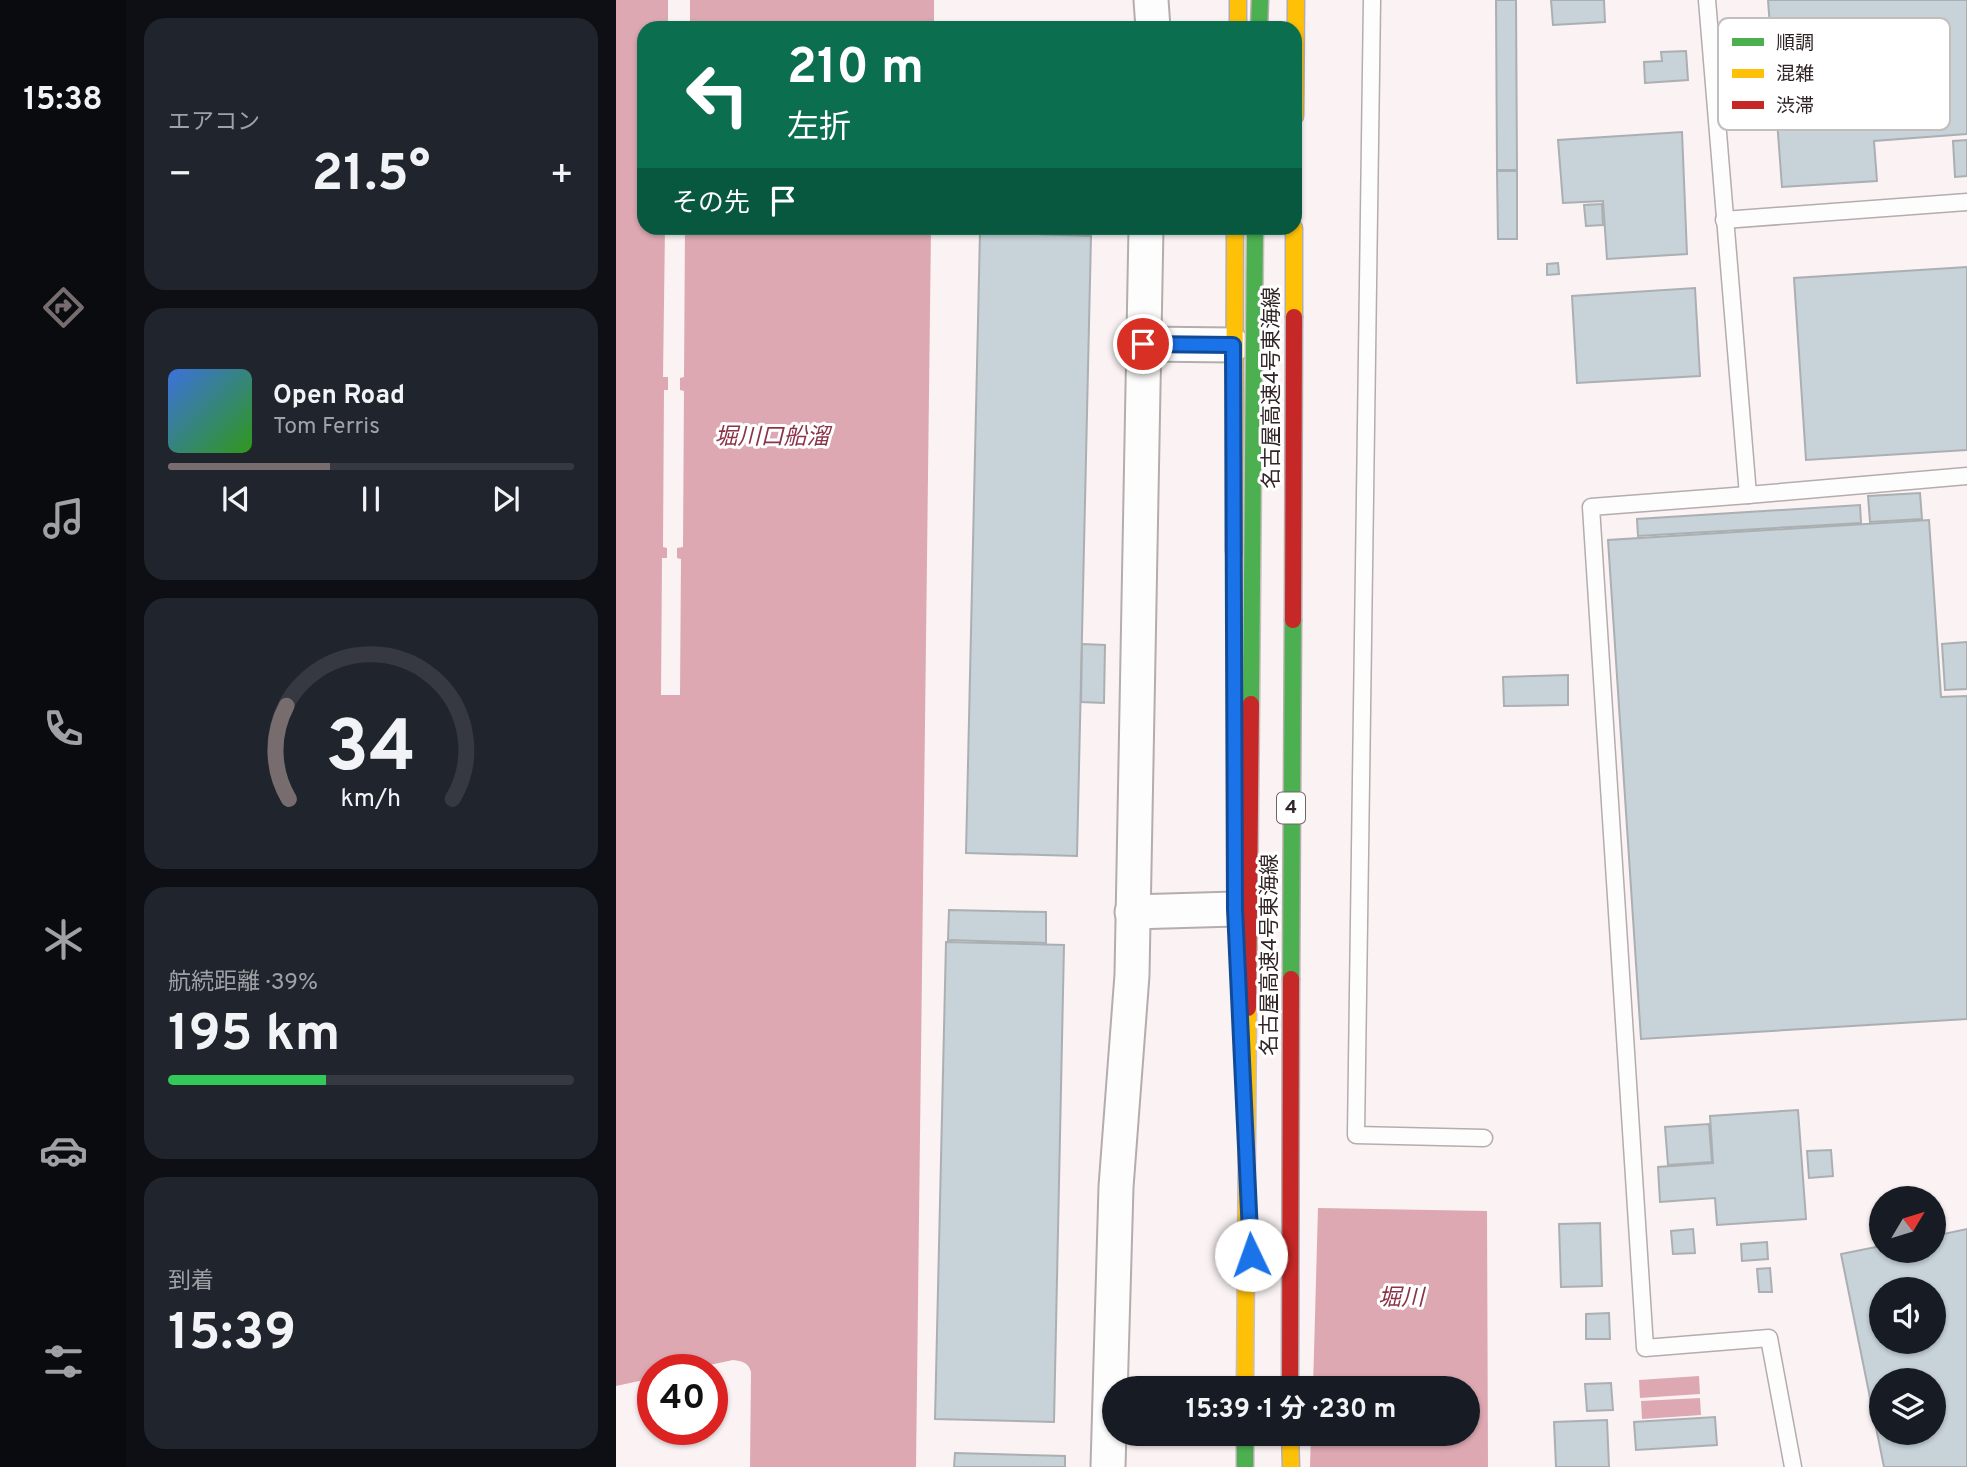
<!DOCTYPE html>
<html lang="ja">
<head>
<meta charset="utf-8">
<style>
  :root { --surface:#171b24; --page:#20242c; --text:#f1f3f6; --muted:#9ea1a6; --line:#363941; --accent:#786d6e }
  body { margin:0; font-family:Overpass,"Noto Sans JP",sans-serif; background:var(--page); color:var(--text); height:100vh; display:flex; flex-direction:column; font-size:26px; white-space:nowrap }
  * { box-sizing:border-box; margin:0 }
  p { font-size:23px; color:var(--muted) }
  .icon { flex:none; width:38px; height:38px; fill:none; stroke:currentColor; stroke-width:2; stroke-linecap:round; stroke-linejoin:round }
  .map { position:relative; flex:1; overflow:hidden }
  .drawer { display:flex; flex-direction:column; gap:18px; padding:18px; background:#0d0f14; width:490px }
  .drawer>* { flex:none }
  .banner { position:absolute; left:21px; top:21px; width:665px; height:214px; border-radius:21px; box-shadow:0 2px 5px #0004; background:#0b6e4f; color:#fff; overflow:hidden }
  .needle { width:46px; rotate:52deg }
  .fabs { position:absolute; left:1253px; top:1186px; display:grid; gap:14px }
  .fabs a { display:grid; place-items:center; width:77px; height:77px; border-radius:50%; background:var(--surface); box-shadow:0 2px 5px #0004; font-size:35px }
  .speed { position:absolute; left:21px; top:1354px; display:flex; gap:14px; font-size:35px; font-weight:700; text-align:center }
  .speed>* { display:grid; place-content:center; width:91px; height:91px; border-radius:50%; background:var(--surface); box-shadow:0 2px 5px #0004; line-height:1 }
  .speed .limit { border:10px solid #d22; background:#fff; color:#111 }
  .pin { position:absolute; display:grid; place-items:center; width:60px; height:60px; color:#fff; margin:-30px; border:4px solid #fff; border-radius:50%; box-shadow:0 2px 7px #0007 }
  .me { position:absolute; width:77px; margin:-38px; rotate:357deg; stroke-linejoin:round; filter:drop-shadow(0 0 5px #0008) }
  .turn { display:flex; align-items:center; gap:24px; height:147px; padding:0 35px; font-size:32px }
  .turn .icon { width:91px; height:91px; stroke-width:2.5 }
  .turn b { display:block; font-size:49px; line-height:60px }
  .then { display:flex; align-items:center; height:66px; padding:0 35px; background:#0003; gap:14px; font-size:26px }
  .big { font-size:52px; font-weight:700; line-height:1.1 }
  .drawer .tile { flex:1; display:flex; flex-direction:column; justify-content:center; gap:10px; min-width:0; padding:0 24px; border-radius:21px; background:var(--page) }
  .drawer .dial { align-items:center; gap:0 }
  .dial svg { height:182px; overflow:visible; fill:none; stroke:var(--line); stroke-width:7; stroke-linecap:round; text-anchor:middle }
  .dial text { fill:var(--text); stroke:none }
  .song { display:flex; align-items:center; gap:21px }
  .cover { width:84px; height:84px; border-radius:10px; background:linear-gradient(135deg,hsl(220 70% 55%),hsl(110 70% 35%)) }
  .played { height:7px; border-radius:4px; background:linear-gradient(90deg,var(--accent) 40%,var(--line) 40%) }
  .keys { display:flex; justify-content:space-around; direction:ltr }
  .heat { display:flex; justify-content:space-between; align-items:center; font-size:38px; direction:ltr }
  .charge { height:10px; border-radius:5px; background:linear-gradient(90deg,#34c759 39%,var(--line) 0) }
  .trip { position:absolute; left:486px; top:1376px; width:378px; height:70px; border-radius:35px; background:var(--surface); box-shadow:0 2px 5px #0004; font-weight:700; line-height:70px; text-align:center }
  main { display:flex; flex:1; min-height:0 }
  .tab-bar { display:flex; flex-direction:column; width:126px; justify-content:space-around; align-items:center; background:#090b0e; color:var(--muted) }
  .tab-bar .icon { width:49px; height:49px }
  .tab-bar .on { color:var(--accent) }
  .tab-bar b { font-size:32px; color:var(--text) }
  .map>svg:first-child { display:block }
</style>
</head>
<body>
<main>
<nav class="tab-bar">
<b>15:38</b>
<svg class="icon on" aria-label="directions" viewBox="0 0 24 24"><path d="M12 3l9 9-9 9-9-9zM9 14v-3h6M13 9l2 2-2 2"/></svg>
<svg class="icon" aria-label="music" viewBox="0 0 24 24"><path d="M9 18V5l10-2v13"/><circle cx="6" cy="18" r="3"/><circle cx="16" cy="16" r="3"/></svg>
<svg class="icon" aria-label="phone" viewBox="0 0 24 24"><path d="M5 4h4l2 5-3 2q2 4 5 5l2-3 5 2v4C11 20 4 13 5 4z"/></svg>
<svg class="icon" aria-label="climate" viewBox="0 0 24 24"><path d="M12 3v18M4 7l16 10M4 17L20 7"/></svg>
<svg class="icon" aria-label="car" viewBox="0 0 24 24"><path d="M5 17H2v-5l4-1 3-4h7l3 4 3 1v5h-3M9 17h6M6 11h13"/><circle cx="7" cy="17" r="2"/><circle cx="17" cy="17" r="2"/></svg>
<svg class="icon" aria-label="filters" viewBox="0 0 24 24"><path d="M4 7h16M4 17h16"/><circle cx="9" cy="7" r="2"/><circle cx="15" cy="17" r="2"/></svg>
</nav>
<section class="drawer">
<div class="tile"><p>エアコン</p>
<div class="heat"><a>−</a><b class="big">21.5°</b><a>+</a></div>
</div>
<div class="tile">
<div class="song"><i class="cover"></i><div><b>Open Road</b><p>Tom Ferris</p></div></div>
<div class="played"></div>
<div class="keys"><svg class="icon" aria-label="previous" viewBox="0 0 24 24"><path d="M18 5L8 12l10 7zM5 5v14"/></svg><svg class="icon" aria-label="pause" viewBox="0 0 24 24"><path d="M8 5v14M16 5v14"/></svg><svg class="icon" aria-label="next" viewBox="0 0 24 24"><path d="M6 5l10 7-10 7zM19 5v14"/></svg></div>
</div>
<div class="tile dial"><svg viewBox="0 0 100 80">
<path d="M14 69A42 42 0 1 1 86 69"/>
<path d="M14 69A42 42 0 0 1 13 28" stroke="#786d6e"/>
<text x="50" y="56" font-size="32" font-weight="700">34</text>
<text x="50" y="72" font-size="11">km/h</text>
</svg></div>
<div class="tile"><p>航続距離 · 39%</p><b class="big">195 km</b><div class="charge"></div></div>
<div class="tile"><p>到着</p><b class="big">15:39</b></div>
</section>
<div class="map">
<svg width="1351" height="1467" viewBox="0 0 1351 1467">
  <rect width="100%" height="100%" fill="#faf2f3"/>
  <g fill="#dda8b1">
    <path d="M0 0H318V28H28V228H315L300 1467H134L135 1372C133 1363 126 1361 117 1360L70 1370H37V1378L0 1386Z"/>
    <polygon points="702,1208 871,1211 872,1467 694,1467 695,1433 852,1433 852,1388 697,1388"/>
    <polygon points="1083,1376 1084,1394 1024,1398 1023,1380"/>
    <polygon points="1084,1398 1085,1415 1026,1419 1025,1401"/>
  </g>
  <g fill="#faf2f3">
    <rect x="52" y="0" width="22" height="28"/>
    <polygon points="49,228 69,228 68,377 64,378 64,390 68,391 67,547 61,548 61,558 65,559 64,695 45,695 46,558 51,558 51,548 47,547 48,390 52,390 52,377 47,377"/>
  </g>
  <g fill="#c7d3d9" stroke="#acafb2" stroke-width="2" fill-rule="evenodd">
    <polygon points="880,0 900,0 901,170 881,170"/>
    <polygon points="935,0 988,0 989,22 937,25"/>
    <polygon points="1152,0 1351,0 1351,134 1258,141 1261,181 1166,187"/>
    <polygon points="1070,51 1072,80 1029,83 1028,62 1046,61 1045,52"/>
    <polygon points="1066,132 1071,254 991,259 987,201 947,203 942,140"/>
    <polygon points="1351,140 1351,176 1339,177 1337,141"/>
    <polygon points="881,171 901,171 901,239 882,239"/>
    <polygon points="986,204 987,225 970,226 968,205"/>
    <polygon points="362,228 417,228 417,231 362,230"/>
    <polygon points="364,232 475,236 461,856 350,853"/>
    <polygon points="942,263 943,274 931,275 931,264"/>
    <polygon points="1351,267 1351,450 1190,460 1178,278"/>
    <polygon points="1079,288 1084,376 961,383 956,296"/>
    <polygon points="1304,493 1306,519 1254,522 1252,496"/>
    <polygon points="1244,505 1245,523 1022,536 1021,519"/>
    <polygon points="1313,520 1325,697 1351,696 1351,1019 1025,1039 992,540"/>
    <polygon points="1351,642 1351,689 1329,690 1326,644"/>
    <polygon points="466,644 489,645 488,703 465,702"/>
    <polygon points="952,675 952,705 888,706 887,677"/>
    <polygon points="333,910 430,912 430,943 332,940"/>
    <polygon points="330,942 448,945 438,1422 319,1419"/>
    <polygon points="1182,1110 1190,1219 1101,1225 1099,1198 1044,1202 1042,1167 1097,1163 1094,1116"/>
    <polygon points="1093,1124 1096,1162 1052,1165 1049,1127"/>
    <polygon points="1215,1150 1217,1176 1193,1178 1191,1151"/>
    <polygon points="984,1223 986,1286 945,1287 943,1224"/>
    <polygon points="1077,1229 1079,1253 1057,1254 1055,1231"/>
    <path d="M1351 1229V1467H1268L1225 1254 1265 1246V1251H1318V1236ZM1265 1290H1318V1342H1265ZM1265 1381H1318V1433H1265Z"/>
    <polygon points="1151,1242 1152,1259 1126,1261 1125,1244"/>
    <polygon points="1154,1268 1156,1292 1143,1292 1141,1269"/>
    <polygon points="993,1313 994,1339 970,1339 970,1314"/>
    <polygon points="995,1383 997,1410 971,1411 969,1384"/>
    <polygon points="1099,1417 1101,1445 1020,1450 1018,1422"/>
    <polygon points="991,1420 993,1467 940,1467 938,1422"/>
    <polygon points="339,1453 449,1456 449,1467 338,1467"/>
  </g>
  <g fill="none" stroke-linecap="round" stroke-linejoin="round">
    <g stroke="#b5acad" stroke-width="19">
      <g id="lane">
        <polyline points="756,0 740,1135 868,1138"/>
        <polyline points="1091,0 1132,495 1351,476"/>
        <polyline points="1108,220 1351,202"/>
        <polyline points="1132,495 975,507 1029,1348 1153,1338 1177,1467"/>
      </g>
    </g>
    <g stroke="#b5acad" stroke-width="37">
      <g id="street">
        <polyline points="535,0 537,28"/>
        <polyline points="527,344 617,345"/>
        <polyline points="516,912 619,909"/>
        <polyline points="492,1467 500,1187 516,975 530,228"/>
      </g>
    </g>
    <g stroke="#b5acad" stroke-width="19">
      <g id="fast">
        <polyline points="643,28 644,0"/>
        <polyline points="675,979 677,620"/>
        <polyline points="629,1433 629,1467"/>
      </g>
    </g>
    <g stroke="#b5acad" stroke-width="19">
      <g id="slow">
        <polyline points="622,0 622,28"/>
        <polyline points="679,116 680,0"/>
        <polyline points="678,317 678,228"/>
        <polyline points="618,551 619,228"/>
        <polyline points="674,1433 675,1467"/>
      </g>
    </g>
    <g stroke="#b5acad" stroke-width="19">
      <g id="jam">
        <polyline points="677,620 678,317"/>
        <polyline points="674,1388 675,979"/>
      </g>
    </g>
    <use href="#lane" stroke="#fefdfd" stroke-width="16"/>
    <use href="#street" stroke="#fefdfd" stroke-width="33"/>
    <use href="#fast" stroke="#4caf50" stroke-width="16"/>
    <use href="#slow" stroke="#ffc107" stroke-width="16"/>
    <use href="#jam" stroke="#c62828" stroke-width="16"/>
    <g stroke="#c9bebf" stroke-width="19" stroke-linecap="butt">
      <polyline id="fast-bridge" points="635,704 639,228"/>
    </g>
    <g stroke="#c9bebf" stroke-width="19" stroke-linecap="butt">
      <polyline id="slow-bridge" points="629,1388 632,1008"/>
    </g>
    <g stroke="#c9bebf" stroke-width="19" stroke-linecap="butt">
      <polyline id="jam-bridge" points="632,1008 635,704"/>
    </g>
    <use href="#fast-bridge" stroke="#4caf50" stroke-width="16"/>
    <use href="#slow-bridge" stroke="#ffc107" stroke-width="16"/>
    <use href="#jam-bridge" stroke="#c62828" stroke-width="16"/>
  </g>
  <g fill="none" stroke-linecap="round" stroke-linejoin="round">
    <g stroke="#114b97" stroke-width="18">
      <polyline id="route" points="527,344 617,345 619,909 635,1255"/>
    </g>
    <use href="#route" stroke="#1a73e8" stroke-width="12"/>
  </g>
  <g text-anchor="middle" dominant-baseline="central" stroke-width="6" stroke-linejoin="round" paint-order="stroke">
    <rect fill="#fff" stroke="#706668" stroke-width="2" x="661" y="792.5" width="28" height="31" rx="5"/>
    <g font-size="19" font-weight="bold" fill="#322527">
      <text x="675" y="808">4</text>
    </g>
    <g font-size="21" fill="#322527" stroke="#fff">
      <text transform="translate(656 388) rotate(-90)">名古屋高速4号東海線</text>
      <text transform="translate(654 955) rotate(-90)">名古屋高速4号東海線</text>
    </g>
    <g font-size="23" font-style="italic" fill="#8b3448" stroke="#fff">
      <text x="156" y="438">堀川口船溜</text>
      <text x="785" y="1299">堀川</text>
    </g>
  </g>
  <rect x="1102" y="18" width="232" height="112" rx="10" fill="#fff" stroke="#c2bebe" stroke-width="2"/>
  <rect x="1116" y="38" width="32" height="8" fill="#4caf50"/>
  <rect x="1116" y="69" width="32" height="9" fill="#ffc107"/>
  <rect x="1116" y="101" width="32" height="8" fill="#c62828"/>
  <g font-size="19" fill="#322527">
    <text x="1160" y="49">順調</text>
    <text x="1160" y="80">混雑</text>
    <text x="1160" y="112">渋滞</text>
  </g>
</svg>
<div class="fabs">
<a><svg class="needle" viewBox="-14 -14 28 28"><path d="M0-13l5 13h-10z" fill="#e53935"/><path d="M0 13l5-13h-10z" fill="#9ea1a6"/></svg></a>
<a><svg class="icon" aria-label="sound" viewBox="0 0 24 24"><path d="M4 9h4l5-4v14l-5-4H4zM17 9q2 3 0 6"/></svg></a>
<a><svg class="icon" aria-label="layers" viewBox="0 0 24 24"><path d="M12 4l9 5-9 5-9-5zM3 14l9 5 9-5"/></svg></a>
</div>
<div class="speed"><div class="limit">40</div></div>
<div class="pin" style="left:527px;top:344px;background:#d93025"><svg class="icon" aria-label="arrive" viewBox="0 0 24 24"><path d="M6 21V4h12l-3 4 3 4H6"/></svg></div>
<svg class="me" style="left:635px;top:1255px" viewBox="-20 -20 40 40"><circle r="19" fill="#fff"/><path d="M0-13L10 11 0 6-10 11z" fill="#1a73e8"/></svg>
<div class="trip">15:39 · 1 分 · 230 m</div>
<div class="banner">
<div class="turn"><svg class="icon" aria-label="left" viewBox="0 0 24 24"><path d="M17 20v-9H6M10 6l-5 5 5 5"/></svg><div><b>210 m</b>左折</div></div>
<div class="then">その先<svg class="icon" aria-label="arrive" viewBox="0 0 24 24"><path d="M6 21V4h12l-3 4 3 4H6"/></svg></div>
</div>
</div>
</main>
</body>
</html>
